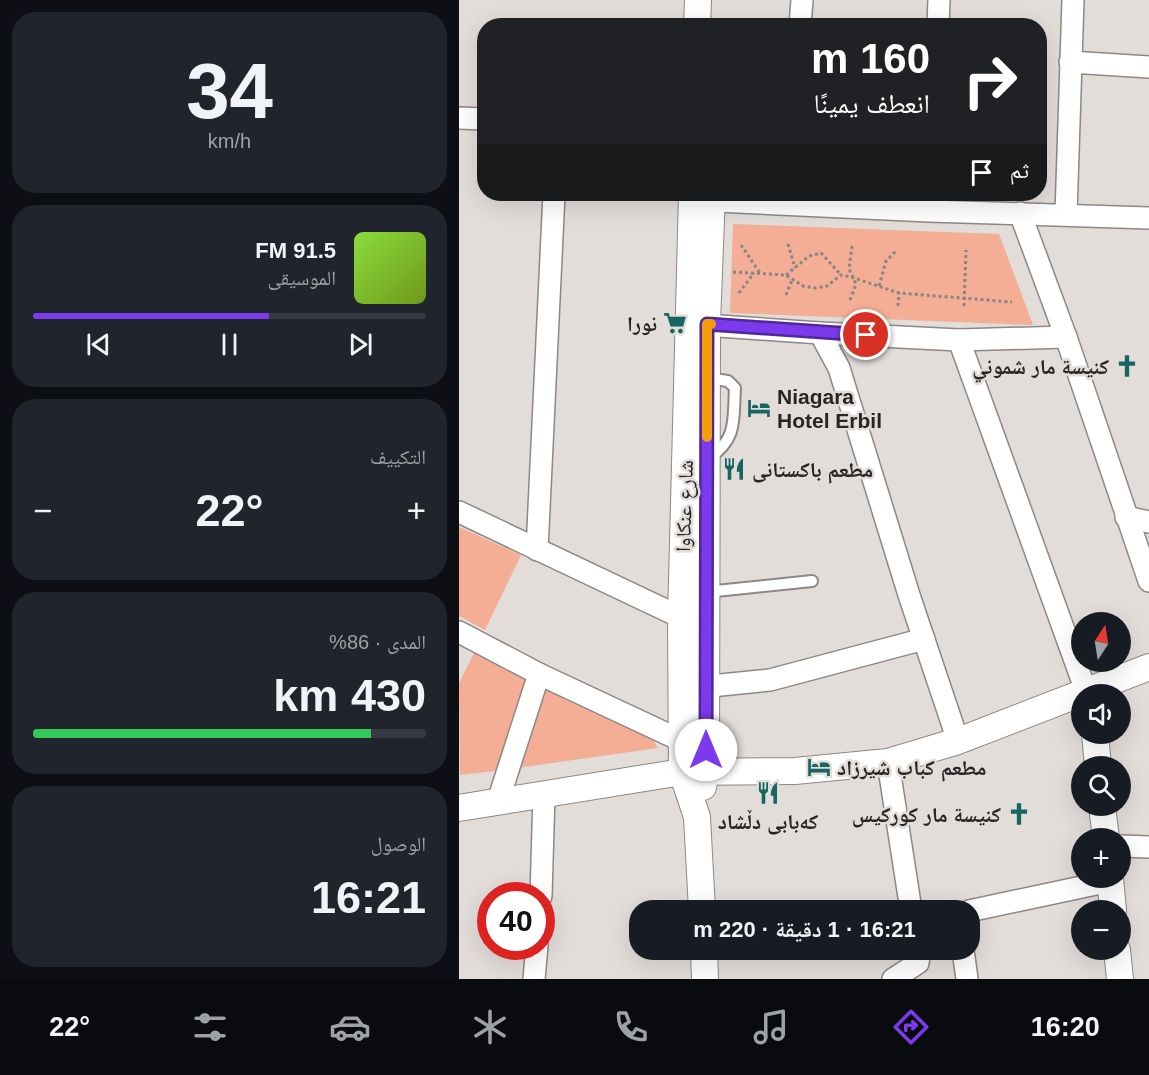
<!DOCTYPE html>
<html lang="ar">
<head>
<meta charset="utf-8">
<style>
  :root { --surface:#171b24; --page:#20242c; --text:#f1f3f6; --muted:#9ea1a6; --line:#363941; --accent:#7c3aed }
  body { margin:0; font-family:Arial,"Noto Naskh Arabic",sans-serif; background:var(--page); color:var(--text); direction:rtl; height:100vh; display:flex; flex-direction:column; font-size:22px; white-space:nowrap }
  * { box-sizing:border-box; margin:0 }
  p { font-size:20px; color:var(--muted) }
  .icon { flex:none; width:33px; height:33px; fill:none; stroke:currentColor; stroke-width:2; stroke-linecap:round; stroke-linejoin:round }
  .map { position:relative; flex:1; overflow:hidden; direction:ltr }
  .side { display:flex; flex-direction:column; gap:12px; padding:12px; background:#0d0f14; width:459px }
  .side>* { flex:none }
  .top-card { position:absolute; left:18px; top:18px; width:570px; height:183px; border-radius:24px; box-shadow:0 6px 24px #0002; direction:rtl; background:#202124; color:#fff; overflow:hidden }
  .needle { width:39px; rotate:12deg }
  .buttons { position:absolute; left:612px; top:612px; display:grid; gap:12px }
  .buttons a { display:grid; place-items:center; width:60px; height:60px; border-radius:50%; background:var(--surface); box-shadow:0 6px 24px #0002; font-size:30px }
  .speed { position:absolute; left:18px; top:882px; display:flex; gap:12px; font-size:30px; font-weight:700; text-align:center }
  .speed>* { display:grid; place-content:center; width:78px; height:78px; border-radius:50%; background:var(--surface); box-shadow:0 6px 24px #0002; line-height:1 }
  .speed .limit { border:9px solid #d22; background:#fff; color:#111 }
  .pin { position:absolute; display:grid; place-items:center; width:51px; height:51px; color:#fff; margin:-26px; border:3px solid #fff; border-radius:50%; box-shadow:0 2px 6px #0007 }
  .me { position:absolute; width:66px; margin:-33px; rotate:0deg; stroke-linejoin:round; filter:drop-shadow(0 0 4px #0008) }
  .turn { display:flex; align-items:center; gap:21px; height:126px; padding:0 18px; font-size:27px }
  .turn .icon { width:78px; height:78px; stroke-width:2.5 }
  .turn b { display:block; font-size:42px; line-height:51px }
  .then { display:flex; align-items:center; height:57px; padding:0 18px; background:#0003; gap:12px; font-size:22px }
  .big { font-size:45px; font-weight:700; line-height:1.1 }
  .side .card { flex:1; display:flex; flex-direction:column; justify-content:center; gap:9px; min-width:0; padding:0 21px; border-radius:24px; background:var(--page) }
  .side .dial { align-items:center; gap:0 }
  .dial b { font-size:78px; line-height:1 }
  .song { display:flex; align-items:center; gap:18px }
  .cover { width:72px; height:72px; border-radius:9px; background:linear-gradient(135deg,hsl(90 70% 55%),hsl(80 70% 35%)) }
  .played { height:6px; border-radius:3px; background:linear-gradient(90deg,var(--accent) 60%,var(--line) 60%) }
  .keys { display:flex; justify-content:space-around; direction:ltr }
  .heat { display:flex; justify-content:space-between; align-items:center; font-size:33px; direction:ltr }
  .charge { height:9px; border-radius:4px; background:linear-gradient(90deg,#34c759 86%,var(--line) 0) }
  .trip { position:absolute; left:170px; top:900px; width:351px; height:60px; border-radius:24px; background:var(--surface); box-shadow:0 6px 24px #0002; font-weight:700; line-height:60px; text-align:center; direction:rtl }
  .dock { display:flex; height:96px; justify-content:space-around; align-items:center; background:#090b0e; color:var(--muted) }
  .dock .icon { width:42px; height:42px }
  .dock .on { color:var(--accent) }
  .dock b { font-size:27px; color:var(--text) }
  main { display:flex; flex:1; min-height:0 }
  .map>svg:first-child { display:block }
</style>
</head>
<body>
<main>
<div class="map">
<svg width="690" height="979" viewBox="0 0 690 979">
  <rect width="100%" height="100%" fill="#e3ddda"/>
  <g fill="#f3ae95">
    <polygon points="274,224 540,234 574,325 271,313"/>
    <polygon points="0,527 62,555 26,630 0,616"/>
    <polygon points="16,651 77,682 36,771 1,775 0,683"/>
    <polygon points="85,688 192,736 199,748 58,768"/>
  </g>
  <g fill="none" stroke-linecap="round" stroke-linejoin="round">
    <g stroke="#8d8785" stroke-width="14">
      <g id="service">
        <path d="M248 378 269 381 276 388C274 419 279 439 250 458"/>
        <polyline points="247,592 353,581"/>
      </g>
    </g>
    <g stroke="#8d8785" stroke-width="24">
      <g id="minor">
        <polyline points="341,26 343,0"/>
        <polyline points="479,26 480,0"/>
        <polyline points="611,62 690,67"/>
        <polyline points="0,118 26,119"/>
        <polyline points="236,200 470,211 690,218"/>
        <polyline points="561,213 607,337 690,581"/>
        <polyline points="607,214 614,0"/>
        <polyline points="231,324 361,333 500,340 607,337"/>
        <polyline points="361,333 380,368 450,595 499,741"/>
        <polyline points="500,340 627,691"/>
        <polyline points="0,512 236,624"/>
        <polyline points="667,517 690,522"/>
        <polyline points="78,550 95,194"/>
        <polyline points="0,632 80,674 223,741"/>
        <polyline points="232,688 311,680 465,639"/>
        <polyline points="429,762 452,910"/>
        <polyline points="39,801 80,674"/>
        <polyline points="662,846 690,847"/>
        <polyline points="82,896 85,794"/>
        <polyline points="510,911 651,881"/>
        <polyline points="504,950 508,979"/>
        <polyline points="75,979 78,946"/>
        <polyline points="434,979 459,963 461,950"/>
      </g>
    </g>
    <g stroke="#8d8785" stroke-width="28">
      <g id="tertiary">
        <polyline points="238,26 239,0"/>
        <polyline points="233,194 222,619 223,772 238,817 243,910"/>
        <polyline points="636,734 639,766"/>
        <polyline points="244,787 247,771 248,324 253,194"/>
        <polyline points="643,806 647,838"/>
        <polyline points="0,808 223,772 336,771 429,762 499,741 690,667"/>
        <polyline points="651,878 654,910"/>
        <polyline points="245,950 246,979"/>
        <polyline points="658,950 661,979"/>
      </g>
    </g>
    <g stroke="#8a8584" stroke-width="3" stroke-dasharray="3 3" stroke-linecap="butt">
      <polyline points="329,244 336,268"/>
      <polyline points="282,245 301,273"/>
      <polyline points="274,272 327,275 344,286 357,288 368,286 382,275 392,277 440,293 553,302"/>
      <polyline points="327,275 350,256 362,253 382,275"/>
      <polyline points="420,286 427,261 438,250"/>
      <polyline points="280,293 295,273"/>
      <polyline points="327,295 333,280"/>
      <polyline points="391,300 397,284 390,269 393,246"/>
      <polyline points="439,306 440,293"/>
      <polyline points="505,306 507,250"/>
    </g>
    <use href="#service" stroke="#fff" stroke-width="10"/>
    <use href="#minor" stroke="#fff" stroke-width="21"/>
    <use href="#tertiary" stroke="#fff" stroke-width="26"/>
  </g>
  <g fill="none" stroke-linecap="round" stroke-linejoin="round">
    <g stroke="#51269a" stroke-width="15">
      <polyline id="route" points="247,750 248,324 407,335"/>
    </g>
    <use href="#route" stroke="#7c3aed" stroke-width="10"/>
    <polyline stroke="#f59e0b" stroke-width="10" points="248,437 248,324 252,324"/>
  </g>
  <defs>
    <g id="supermarket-bare" transform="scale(1.8)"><path d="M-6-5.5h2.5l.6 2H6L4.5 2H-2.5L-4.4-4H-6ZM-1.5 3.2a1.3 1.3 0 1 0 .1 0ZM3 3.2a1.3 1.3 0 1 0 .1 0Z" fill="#176562" stroke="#e3ddda" stroke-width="2.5" paint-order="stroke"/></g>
    <g id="church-bare" transform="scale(1.8)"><path d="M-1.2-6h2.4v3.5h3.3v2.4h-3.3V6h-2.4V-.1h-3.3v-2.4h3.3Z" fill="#176562" stroke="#e3ddda" stroke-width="2.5" paint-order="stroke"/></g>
    <g id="hotel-bare" transform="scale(1.8)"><path d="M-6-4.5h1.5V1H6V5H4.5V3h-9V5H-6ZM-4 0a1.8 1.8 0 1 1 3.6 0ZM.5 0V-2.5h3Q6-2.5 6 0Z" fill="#176562" stroke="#e3ddda" stroke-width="2.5" paint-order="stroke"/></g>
    <g id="restaurant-bare" transform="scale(1.8)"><path d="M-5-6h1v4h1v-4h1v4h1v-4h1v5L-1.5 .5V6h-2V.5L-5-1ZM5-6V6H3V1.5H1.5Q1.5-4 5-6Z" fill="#176562" stroke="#e3ddda" stroke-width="2.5" paint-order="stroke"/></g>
  </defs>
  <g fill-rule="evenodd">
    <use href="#supermarket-bare" x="216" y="323"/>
    <use href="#church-bare" x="668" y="366"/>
    <use href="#hotel-bare" x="300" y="408"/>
    <use href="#restaurant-bare" x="275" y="469"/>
    <use href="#hotel-bare" x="360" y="767"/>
    <use href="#restaurant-bare" x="309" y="793"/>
    <use href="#church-bare" x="560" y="814"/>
  </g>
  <g text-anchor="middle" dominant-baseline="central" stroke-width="5" stroke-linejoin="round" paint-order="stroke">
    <g font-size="21" font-weight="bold" fill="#282525" stroke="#e3ddda" text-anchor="end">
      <text x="198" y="323">نورا</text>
      <text x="650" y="366">كنيسة مار شموني</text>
      <text x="318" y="396" text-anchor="start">Niagara<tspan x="318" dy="24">Hotel Erbil</tspan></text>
      <text x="293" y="469" text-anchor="start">مطعم باکستانی</text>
      <text x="378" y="767" text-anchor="start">مطعم كباب شيرزاد</text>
      <text x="542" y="814">كنيسة مار كوركيس</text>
      <text x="309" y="821" text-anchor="middle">کەبابی دڵشاد</text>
    </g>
    <g font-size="21" fill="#282525" stroke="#e3ddda">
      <text transform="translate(225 506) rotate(-88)">شارع عنكاوا</text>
    </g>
  </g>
</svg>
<div class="buttons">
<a><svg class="needle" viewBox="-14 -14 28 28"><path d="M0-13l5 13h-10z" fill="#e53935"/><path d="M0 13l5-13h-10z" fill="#9ea1a6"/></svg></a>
<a><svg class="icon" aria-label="sound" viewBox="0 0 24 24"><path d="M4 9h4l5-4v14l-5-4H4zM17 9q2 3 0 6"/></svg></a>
<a><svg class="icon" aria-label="search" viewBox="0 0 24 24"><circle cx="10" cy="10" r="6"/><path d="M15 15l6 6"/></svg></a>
<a>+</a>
<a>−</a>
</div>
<div class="speed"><div class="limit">40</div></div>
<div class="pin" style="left:407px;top:335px;background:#d93025"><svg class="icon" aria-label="arrive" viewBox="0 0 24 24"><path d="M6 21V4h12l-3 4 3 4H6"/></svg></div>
<svg class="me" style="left:247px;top:750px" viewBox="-20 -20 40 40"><circle r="19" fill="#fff"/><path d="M0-13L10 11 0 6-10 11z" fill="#7c3aed"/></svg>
<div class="trip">16:21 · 1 دقيقة · 220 m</div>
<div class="top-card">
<div class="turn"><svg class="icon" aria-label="right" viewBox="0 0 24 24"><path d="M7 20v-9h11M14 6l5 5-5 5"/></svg><div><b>160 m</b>انعطف يمينًا</div></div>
<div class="then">ثم<svg class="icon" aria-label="arrive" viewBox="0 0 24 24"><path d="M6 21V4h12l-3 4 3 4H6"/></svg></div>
</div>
</div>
<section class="side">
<div class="card dial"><b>34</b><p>km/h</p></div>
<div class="card">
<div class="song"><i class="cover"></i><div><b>91.5 FM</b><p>الموسيقى</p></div></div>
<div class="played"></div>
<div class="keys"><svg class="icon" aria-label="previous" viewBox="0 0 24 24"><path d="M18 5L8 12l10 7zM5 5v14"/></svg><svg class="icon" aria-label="pause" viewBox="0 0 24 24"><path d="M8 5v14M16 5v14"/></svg><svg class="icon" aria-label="next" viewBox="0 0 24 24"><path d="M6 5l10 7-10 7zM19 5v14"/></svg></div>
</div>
<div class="card"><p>التكييف</p>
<div class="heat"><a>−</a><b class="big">22°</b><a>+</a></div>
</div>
<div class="card"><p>المدى · 86%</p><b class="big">430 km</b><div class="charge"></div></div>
<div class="card"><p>الوصول</p><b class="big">16:21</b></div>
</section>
</main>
<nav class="dock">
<b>16:20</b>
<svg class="icon on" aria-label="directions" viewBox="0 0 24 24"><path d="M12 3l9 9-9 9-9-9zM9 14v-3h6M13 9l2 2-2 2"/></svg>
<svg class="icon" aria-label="music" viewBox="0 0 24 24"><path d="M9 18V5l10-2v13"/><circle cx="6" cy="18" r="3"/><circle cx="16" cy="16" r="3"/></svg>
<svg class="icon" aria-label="phone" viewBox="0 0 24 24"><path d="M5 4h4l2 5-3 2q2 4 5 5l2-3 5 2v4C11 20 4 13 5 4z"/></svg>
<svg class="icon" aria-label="climate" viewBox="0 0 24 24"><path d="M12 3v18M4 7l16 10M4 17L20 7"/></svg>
<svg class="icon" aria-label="car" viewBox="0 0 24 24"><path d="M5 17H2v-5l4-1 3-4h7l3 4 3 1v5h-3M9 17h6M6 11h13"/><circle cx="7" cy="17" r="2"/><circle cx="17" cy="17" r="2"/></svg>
<svg class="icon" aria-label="filters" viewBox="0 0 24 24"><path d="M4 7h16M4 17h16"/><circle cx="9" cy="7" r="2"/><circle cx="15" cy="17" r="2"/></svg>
<b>22°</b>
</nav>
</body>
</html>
